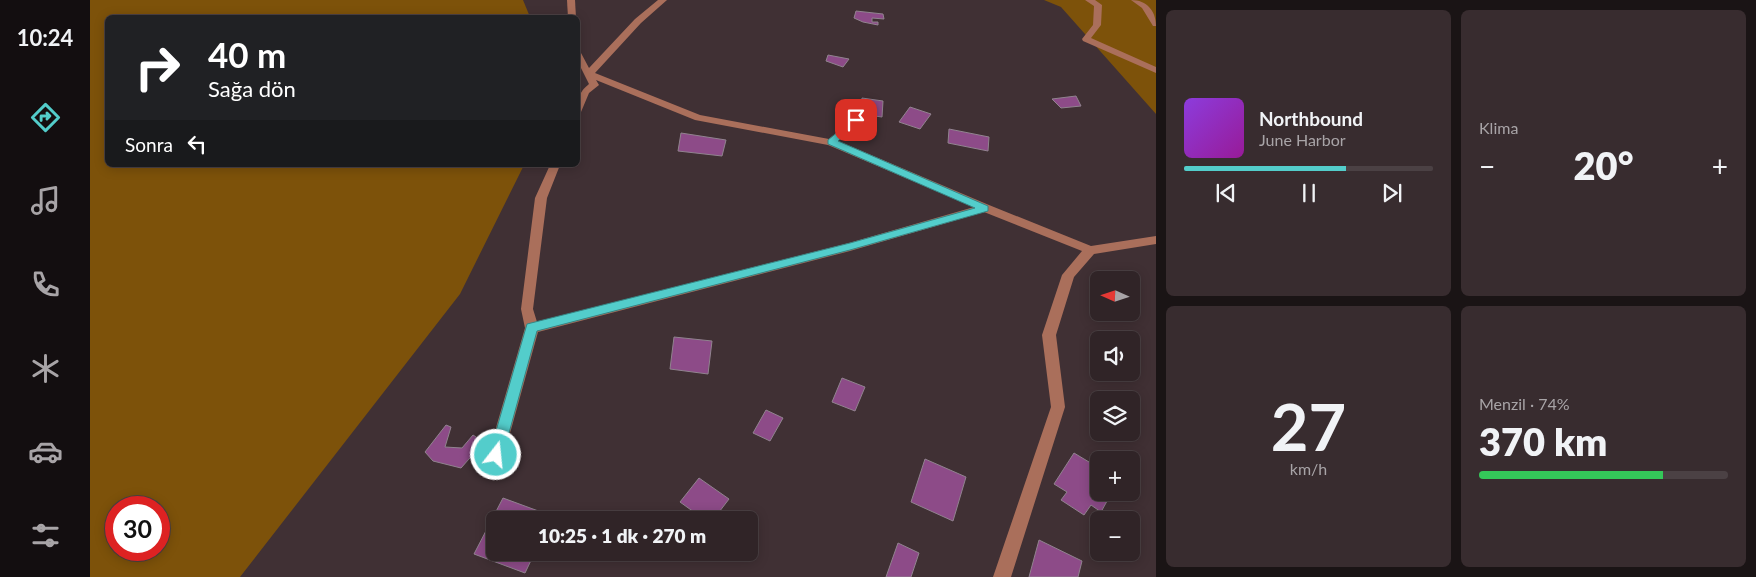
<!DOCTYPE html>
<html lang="tr">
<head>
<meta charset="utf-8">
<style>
  :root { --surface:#302427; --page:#382c2f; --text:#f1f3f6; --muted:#a8a4a7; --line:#4b4144; --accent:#53cdcb }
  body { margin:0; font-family:Lato,sans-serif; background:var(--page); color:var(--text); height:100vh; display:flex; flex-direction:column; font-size:19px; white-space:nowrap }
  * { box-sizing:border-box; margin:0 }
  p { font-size:16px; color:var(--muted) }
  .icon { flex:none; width:28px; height:28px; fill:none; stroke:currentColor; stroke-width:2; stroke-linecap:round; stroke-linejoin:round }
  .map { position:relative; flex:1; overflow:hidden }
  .drawer { display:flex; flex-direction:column; gap:10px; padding:10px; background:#1a1415; width:600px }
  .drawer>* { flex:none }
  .hud { position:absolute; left:15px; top:15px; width:475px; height:152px; border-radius:8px; box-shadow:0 2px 12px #0003,0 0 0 1px var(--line); background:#202124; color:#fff; overflow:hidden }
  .needle { width:32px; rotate:273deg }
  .fabs { position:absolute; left:1000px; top:271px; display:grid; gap:10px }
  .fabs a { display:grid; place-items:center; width:50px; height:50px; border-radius:8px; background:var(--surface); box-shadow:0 2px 12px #0003,0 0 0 1px var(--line); font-size:25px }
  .speed { position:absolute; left:15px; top:496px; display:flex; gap:10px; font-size:25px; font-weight:700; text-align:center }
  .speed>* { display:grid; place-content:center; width:65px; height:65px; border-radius:50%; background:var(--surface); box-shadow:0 2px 12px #0003,0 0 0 1px var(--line); line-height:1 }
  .speed .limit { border:8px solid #d22; background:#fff; color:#111 }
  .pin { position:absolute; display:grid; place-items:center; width:42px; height:42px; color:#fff; margin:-21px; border-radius:10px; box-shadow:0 2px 8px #0006 }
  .me { position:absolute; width:55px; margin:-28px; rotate:16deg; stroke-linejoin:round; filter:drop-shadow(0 0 4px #0008) }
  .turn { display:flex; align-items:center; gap:18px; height:105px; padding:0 20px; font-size:22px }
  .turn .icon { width:65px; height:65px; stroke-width:2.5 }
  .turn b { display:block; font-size:35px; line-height:42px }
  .then { display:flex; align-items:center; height:48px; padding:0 20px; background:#0003; gap:10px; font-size:19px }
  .big { font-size:38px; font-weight:800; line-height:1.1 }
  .drawer .tile { flex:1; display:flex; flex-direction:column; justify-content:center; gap:8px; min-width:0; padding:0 18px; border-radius:8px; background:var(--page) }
  .drawer .dial { align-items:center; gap:0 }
  .dial b { font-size:65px; line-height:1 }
  .song { display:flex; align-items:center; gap:15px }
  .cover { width:60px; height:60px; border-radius:8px; background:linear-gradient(135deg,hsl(270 70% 55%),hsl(300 70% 35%)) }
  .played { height:5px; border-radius:2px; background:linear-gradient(90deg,var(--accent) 65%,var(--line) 65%) }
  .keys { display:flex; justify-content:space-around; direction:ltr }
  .heat { display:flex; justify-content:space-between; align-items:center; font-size:28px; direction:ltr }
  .charge { height:8px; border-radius:4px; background:linear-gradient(90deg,#34c759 74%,var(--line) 0) }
  .drawer .tiles { flex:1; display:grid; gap:10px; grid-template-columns:repeat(2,1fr) }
  .trip { position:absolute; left:396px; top:511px; width:272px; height:50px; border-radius:8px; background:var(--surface); box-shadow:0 2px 12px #0003,0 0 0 1px var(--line); font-weight:800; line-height:50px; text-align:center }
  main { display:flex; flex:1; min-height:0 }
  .menu { display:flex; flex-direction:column; width:90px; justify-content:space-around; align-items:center; background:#130e10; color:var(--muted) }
  .menu .icon { width:35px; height:35px }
  .menu .selected { color:var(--accent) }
  .menu b { font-size:22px; color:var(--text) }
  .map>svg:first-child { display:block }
</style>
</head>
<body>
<main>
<nav class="menu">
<b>10:24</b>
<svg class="icon selected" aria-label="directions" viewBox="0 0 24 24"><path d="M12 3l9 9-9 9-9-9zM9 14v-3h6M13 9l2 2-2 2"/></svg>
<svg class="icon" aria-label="music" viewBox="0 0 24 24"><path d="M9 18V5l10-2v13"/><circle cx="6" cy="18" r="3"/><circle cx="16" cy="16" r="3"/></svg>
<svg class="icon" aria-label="phone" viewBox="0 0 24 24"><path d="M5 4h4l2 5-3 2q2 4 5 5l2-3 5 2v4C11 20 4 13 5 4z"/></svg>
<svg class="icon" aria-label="climate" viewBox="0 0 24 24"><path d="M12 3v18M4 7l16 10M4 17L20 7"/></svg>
<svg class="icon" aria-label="car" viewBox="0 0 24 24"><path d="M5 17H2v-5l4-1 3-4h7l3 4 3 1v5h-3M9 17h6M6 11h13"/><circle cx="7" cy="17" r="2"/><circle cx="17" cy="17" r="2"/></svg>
<svg class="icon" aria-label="filters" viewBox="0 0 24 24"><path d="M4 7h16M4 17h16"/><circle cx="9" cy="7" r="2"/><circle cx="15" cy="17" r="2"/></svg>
</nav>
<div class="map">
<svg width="1066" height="577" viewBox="0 0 1066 577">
  <rect width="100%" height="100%" fill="#403034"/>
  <g fill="#7d520a" fill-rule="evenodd">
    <path d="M0 0H433L440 17 18 18V165H434L370 294 150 577H0ZM26 508H69V550H26Z"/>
    <polygon points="954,0 1066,0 1066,114 971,7"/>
  </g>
  <g fill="#8d4b88" stroke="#91838f">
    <polygon points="766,11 793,14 794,19 782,18 782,22 788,22 788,25 773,22 764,18"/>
    <polygon points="738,55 759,59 753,67 736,61"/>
    <polygon points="986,96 991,106 971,108 962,99"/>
    <polygon points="772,98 793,101 792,117 770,114"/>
    <polygon points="820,107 841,114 830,129 809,122"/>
    <polygon points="859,129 899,137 898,151 858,143"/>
    <polygon points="591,133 636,140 632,156 588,151"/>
    <polygon points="584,337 622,341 618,374 580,369"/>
    <polygon points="752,378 775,387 765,411 742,402"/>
    <polygon points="676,410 693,418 680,441 663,433"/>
    <polygon points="356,425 361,427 355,447 372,448 383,435 394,442 371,468 343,461 335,452"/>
    <polygon points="984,453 1009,468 1009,492 1022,492 1011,512 1001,505 994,515 971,500 977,492 964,484"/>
    <polygon points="835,459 876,477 863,521 821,502"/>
    <polygon points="609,478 639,499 623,520 615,520 590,502"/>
    <polygon points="413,498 462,516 460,520 405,520 405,552 445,552 435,573 384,554"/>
    <polygon points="949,540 992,561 988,577 939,577"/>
    <polygon points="808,543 829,553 821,577 796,577"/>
  </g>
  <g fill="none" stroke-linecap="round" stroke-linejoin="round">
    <g fill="#aa6f5b" fill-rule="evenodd">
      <polygon points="477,0 485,0 486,18 478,18"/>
      <path d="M568 0H577L551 23 505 73 610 115 739 139 763 118H769V122L748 141 899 205 1001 246 1066 236V244L1004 254 984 277 966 335 975 407 921 577H903L961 407 952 335 972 275 992 251 894 212 760 251 448 332 414 455 411 460 406 462 401 460 398 455 435 328 431 309 445 198 460 165H470L457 198 443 309 447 322 759 243 884 207 738 145 605 120 506 80 509 85 499 93 491 112 488 113C488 99 488 93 499 84L488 62V52L491 53 499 68 545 19Z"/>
      <polygon points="995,0 1005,0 1012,5 1011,25 1001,38 1066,67 1066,73 993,41 992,39 1003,25 1004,6"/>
      <path d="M1041 0C1057 0 1066 11 1066 26H1063L1052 8Z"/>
    </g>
  </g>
  <polygon fill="#53cdcb" stroke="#368584" points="766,117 770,120 769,122 748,141 898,206 898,211 760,250 447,331 413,455 411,459 406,461 401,459 399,455 437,324 760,243 885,208 738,144 738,140"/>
</svg>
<div class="fabs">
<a><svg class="needle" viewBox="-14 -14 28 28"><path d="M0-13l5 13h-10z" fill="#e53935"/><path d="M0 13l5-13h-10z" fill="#a8a4a7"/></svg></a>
<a><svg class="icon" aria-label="sound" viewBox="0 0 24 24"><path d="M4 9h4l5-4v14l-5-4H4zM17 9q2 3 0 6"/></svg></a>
<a><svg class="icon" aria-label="layers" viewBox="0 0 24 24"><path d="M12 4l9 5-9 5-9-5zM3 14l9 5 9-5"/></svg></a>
<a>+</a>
<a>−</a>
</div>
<div class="speed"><div class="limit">30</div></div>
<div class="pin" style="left:766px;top:120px;background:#d93025"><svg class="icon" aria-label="arrive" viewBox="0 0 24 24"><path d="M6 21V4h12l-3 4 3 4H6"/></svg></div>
<svg class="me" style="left:406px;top:455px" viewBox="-20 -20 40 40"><circle r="17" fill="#53cdcb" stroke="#fff" stroke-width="3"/><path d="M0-11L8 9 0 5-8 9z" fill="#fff"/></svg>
<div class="trip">10:25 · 1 dk · 270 m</div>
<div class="hud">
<div class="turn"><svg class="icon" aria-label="right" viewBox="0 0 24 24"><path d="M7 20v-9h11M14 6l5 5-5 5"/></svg><div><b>40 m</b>Sağa dön</div></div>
<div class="then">Sonra<svg class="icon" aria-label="left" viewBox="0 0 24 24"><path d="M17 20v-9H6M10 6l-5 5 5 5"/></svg></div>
</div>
</div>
<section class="drawer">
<div class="tiles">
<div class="tile">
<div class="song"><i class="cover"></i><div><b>Northbound</b><p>June Harbor</p></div></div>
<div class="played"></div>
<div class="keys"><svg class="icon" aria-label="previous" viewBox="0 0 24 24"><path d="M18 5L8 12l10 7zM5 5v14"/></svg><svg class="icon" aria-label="pause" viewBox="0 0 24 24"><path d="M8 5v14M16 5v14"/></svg><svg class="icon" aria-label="next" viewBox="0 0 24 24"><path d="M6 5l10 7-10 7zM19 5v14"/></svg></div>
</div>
<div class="tile"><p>Klima</p>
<div class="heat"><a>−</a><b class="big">20°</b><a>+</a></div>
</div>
<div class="tile dial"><b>27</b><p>km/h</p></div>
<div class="tile"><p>Menzil · 74%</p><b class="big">370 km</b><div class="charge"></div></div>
</div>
</section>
</main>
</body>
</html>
